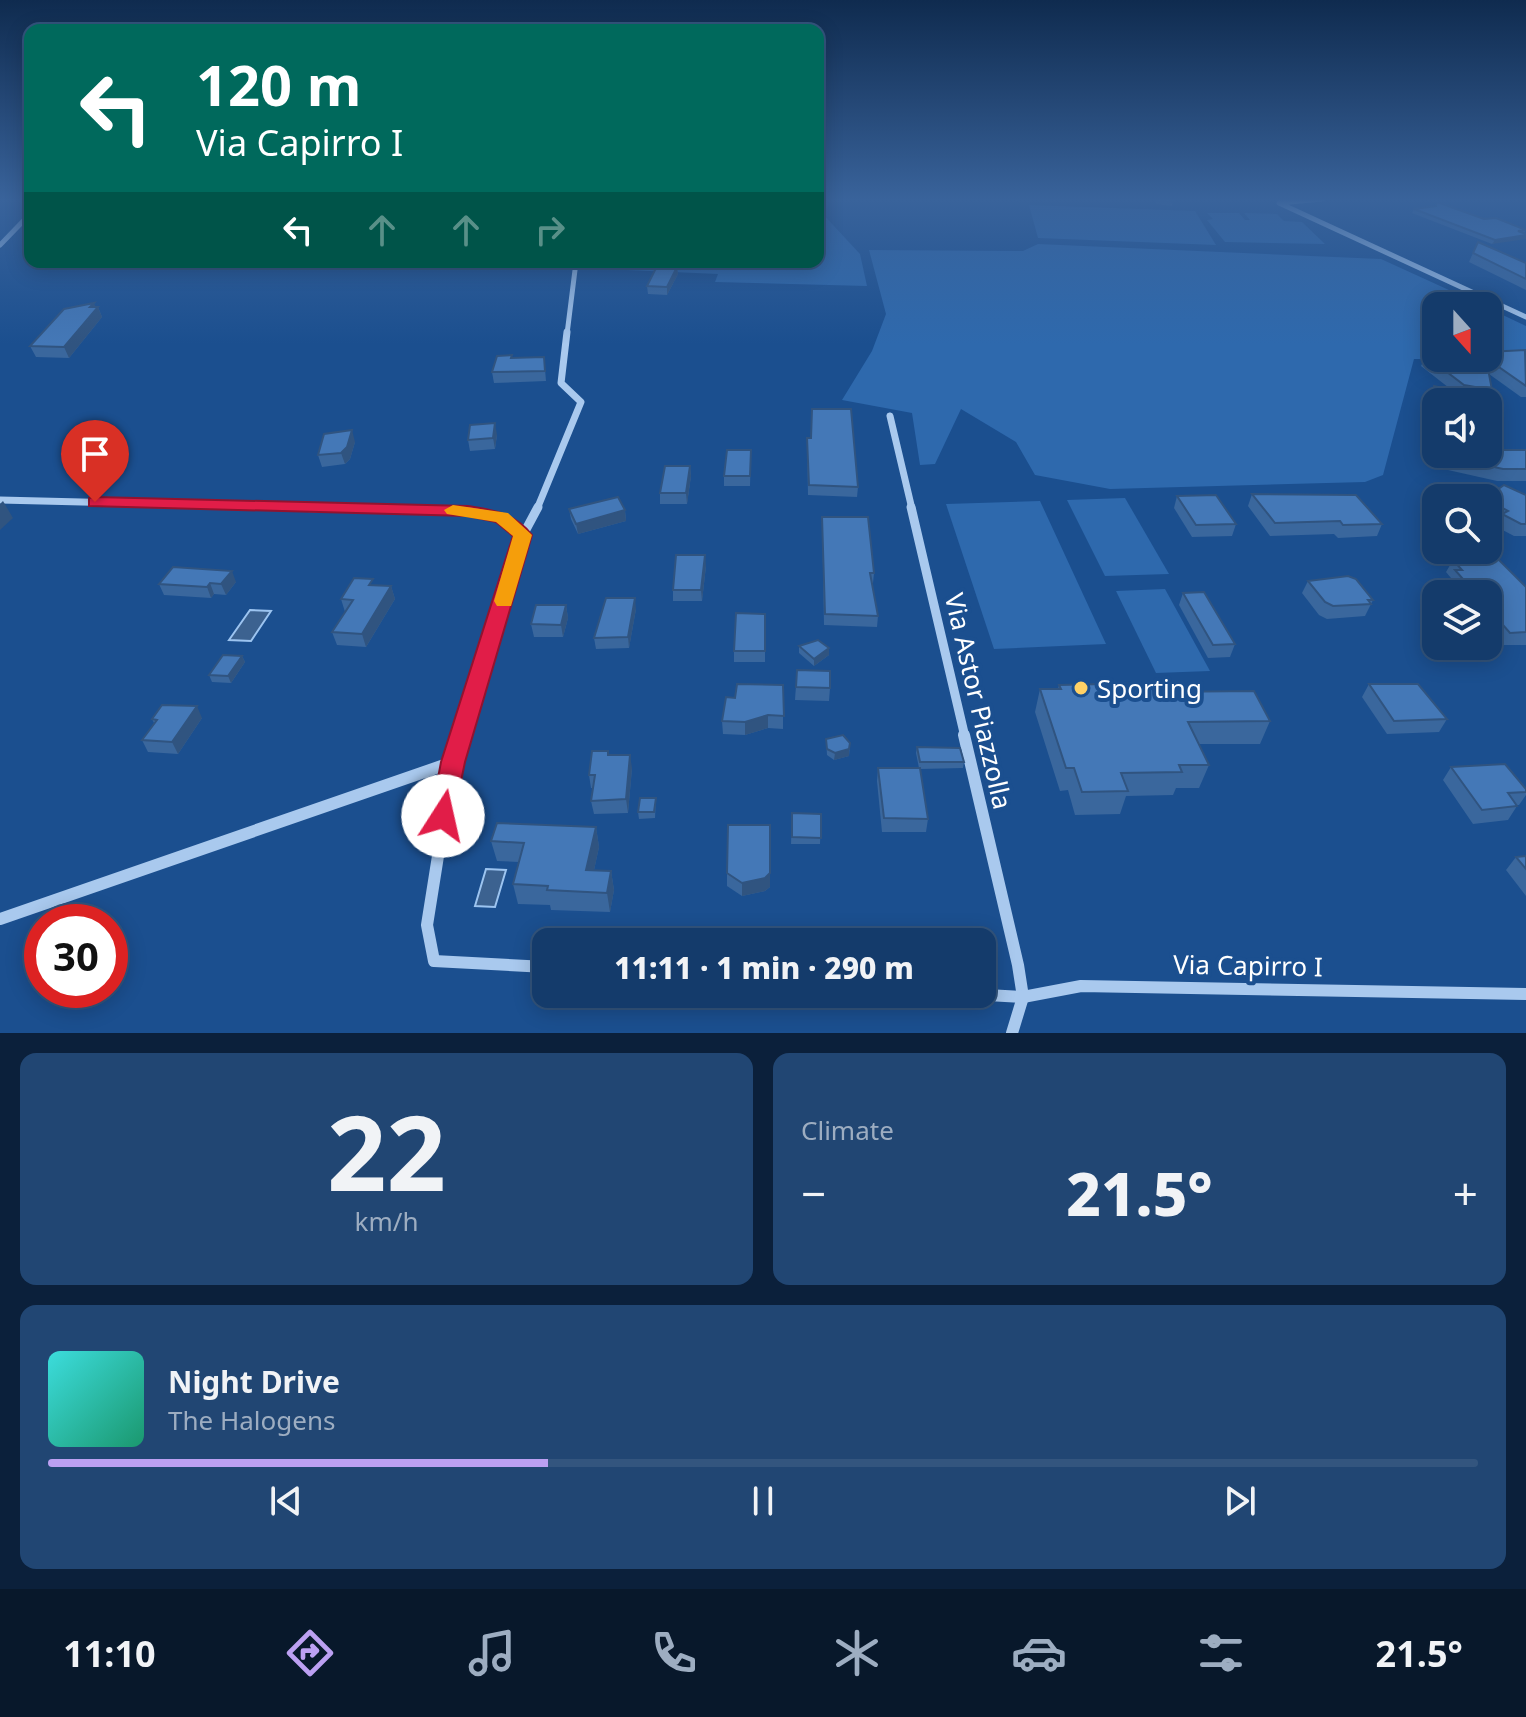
<!DOCTYPE html>
<html lang="en">
<head>
<meta charset="utf-8">
<style>
  :root { --surface:#143b6b; --page:#214673; --text:#f1f3f6; --muted:#9dadc1; --line:#33557e; --accent:#bca0f2 }
  body { margin:0; font-family:"Noto Sans",sans-serif; background:var(--page); color:var(--text); height:100vh; display:flex; flex-direction:column; font-size:30px; white-space:nowrap }
  * { box-sizing:border-box; margin:0 }
  p { font-size:26px; color:var(--muted) }
  .icon { flex:none; width:44px; height:44px; fill:none; stroke:currentColor; stroke-width:2; stroke-linecap:round; stroke-linejoin:round }
  .map { position:relative; height:1033px; overflow:hidden }
  .details { display:flex; flex-direction:column; gap:20px; padding:20px; background:#0b203b; flex:1 }
  .details>* { flex:none }
  .banner { position:absolute; left:24px; top:24px; width:800px; height:244px; border-radius:16px; box-shadow:0 4px 20px #0003,0 0 0 2px var(--line); background:#00695c; color:#fff; overflow:hidden }
  .needle { width:52px; rotate:159deg }
  .tools { position:absolute; left:1422px; top:292px; display:grid; gap:16px }
  .tools a { display:grid; place-items:center; width:80px; height:80px; border-radius:16px; background:var(--surface); box-shadow:0 4px 20px #0003,0 0 0 2px var(--line); font-size:40px }
  .speed { position:absolute; left:24px; top:904px; display:flex; gap:16px; font-size:40px; font-weight:700; text-align:center }
  .speed>* { display:grid; place-content:center; width:104px; height:104px; border-radius:50%; background:var(--surface); box-shadow:0 4px 20px #0003,0 0 0 2px var(--line); line-height:1 }
  .speed .limit { border:12px solid #d22; background:#fff; color:#111 }
  .pin { position:absolute; display:grid; place-items:center; width:68px; height:68px; color:#fff; margin:-82px -34px; border-radius:50% 50% 50% 0; rotate:-45deg; box-shadow:0 0 8px #0007 }
  .pin .icon { rotate:45deg }
  .me { position:absolute; width:88px; margin:-44px; rotate:10deg; stroke-linejoin:round; filter:drop-shadow(0 0 6px #0008) }
  .turn { display:flex; align-items:center; gap:28px; height:168px; padding:0 40px; font-size:36px }
  .turn .icon { width:104px; height:104px; stroke-width:2.5 }
  .turn b { display:block; font-size:56px; line-height:68px }
  .lanes { display:flex; align-items:center; height:76px; padding:0 40px; background:#0003; justify-content:center; gap:40px; direction:ltr }
  .lanes .off { opacity:.35 }
  .big { font-size:60px; font-weight:800; line-height:1.1 }
  .details .tile { flex:1; display:flex; flex-direction:column; justify-content:center; gap:12px; min-width:0; padding:0 28px; border-radius:16px; background:var(--page) }
  .details .dial { align-items:center; gap:0 }
  .dial b { font-size:104px; line-height:1 }
  .song { display:flex; align-items:center; gap:24px }
  .cover { width:96px; height:96px; border-radius:12px; background:linear-gradient(135deg,hsl(180 70% 55%),hsl(160 70% 35%)) }
  .played { height:8px; border-radius:4px; background:linear-gradient(90deg,var(--accent) 35%,var(--line) 35%) }
  .keys { display:flex; justify-content:space-around; direction:ltr }
  .heat { display:flex; justify-content:space-between; align-items:center; font-size:44px; direction:ltr }
  .details .tiles { flex:1; display:grid; gap:20px; grid-template-columns:1fr 1fr }
  .tile:last-child { grid-column:span 2 }
  .trip { position:absolute; left:532px; top:928px; width:464px; height:80px; border-radius:16px; background:var(--surface); box-shadow:0 4px 20px #0003,0 0 0 2px var(--line); font-weight:800; line-height:80px; text-align:center }
  .menu { display:flex; height:128px; justify-content:space-around; align-items:center; background:#08182b; color:var(--muted) }
  .menu .icon { width:56px; height:56px }
  .menu .selected { color:var(--accent) }
  .menu b { font-size:36px; color:var(--text) }
  .map>svg:first-child { display:block }
</style>
</head>
<body>
<div class="map">
<svg width="1526" height="1033" viewBox="0 0 1526 1033">
  <rect width="100%" height="100%" fill="#1b4f8f"/>
  <g fill="#2e69ad">
    <polygon points="818,203 821,212 860,254 867,286 715,282 718,274 581,268 582,262 818,262"/>
    <polygon points="1029,205 1195,211 1216,245 1038,238"/>
    <polygon points="1207,213 1239,213 1245,220 1250,220 1244,213 1277,214 1284,221 1302,222 1325,244 1225,242 1207,220 1213,219"/>
    <polygon points="1038,244 1381,259 1484,306 1436,306 1436,358 1488,358 1488,308 1526,326 1526,360 1414,359 1383,475 1365,482 1110,489 1035,475 1016,442 961,409 935,464 920,465 912,413 842,400 872,351 886,314 869,250 1023,251"/>
    <polygon points="1125,498 1169,574 1105,576 1067,500"/>
    <polygon points="1040,501 1106,644 994,649 946,504"/>
    <polygon points="1165,589 1210,671 1156,673 1116,591"/>
  </g>
  <g fill="#3c6290" stroke="#9cc4f0" stroke-width="2">
    <polygon points="250,610 271,611 251,641 229,640"/>
    <polygon points="486,869 506,870 495,907 475,906"/>
  </g>
  <g fill="none" stroke-linecap="round" stroke-linejoin="round">
    <g stroke="#a9c9ee" stroke-width="5">
      <polyline points="1322,199 1279,203 1526,317"/>
      <polyline points="0,245 30,214"/>
      <polyline points="567,334 576,262"/>
    </g>
    <g stroke="#a9c9ee" stroke-width="7">
      <polyline points="890,416 912,509"/>
      <polyline points="0,500 369,509"/>
      <polyline points="537,509 581,402 561,383 567,332"/>
    </g>
    <g stroke="#a9c9ee" stroke-width="9">
      <polyline points="284,507 468,511 501,517 523,535 461,737"/>
      <polyline points="911,507 965,737"/>
      <polyline points="523,535 538,507"/>
    </g>
    <g stroke="#a9c9ee" stroke-width="12">
      <polyline points="461,735 453,762 427,925 434,961 546,967"/>
      <polyline points="964,735 1018,965 1023,997 1012,1033"/>
      <polyline points="0,919 453,762"/>
      <polyline points="970,994 1023,997 1081,986 1526,994"/>
    </g>
  </g>
  <g fill="#3a679d">
    <polygon points="1155,199 1173,199 1172,206 1156,204"/>
    <polygon points="1414,209 1484,219 1526,230 1524,233 1492,244 1412,213"/>
    <polygon points="1478,242 1526,263 1526,290 1469,262"/>
    <polygon points="677,267 678,274 667,295 648,294 647,286"/>
    <polygon points="95,307 98,307 102,317 69,358 36,357 30,346"/>
    <polygon points="1526,350 1526,397 1521,397 1489,374 1492,390 1486,401 1464,397 1436,402 1436,420 1426,418 1429,398 1434,386 1453,391 1421,366 1426,356"/>
    <polygon points="544,357 546,381 494,383 492,372"/>
    <polygon points="497,435 495,449 470,451 468,440"/>
    <polygon points="807,438 858,487 857,497 808,495"/>
    <polygon points="355,442 350,459 345,464 322,467 318,455"/>
    <polygon points="751,450 750,486 724,486 724,476"/>
    <polygon points="1526,450 1526,481 1497,481 1439,468 1438,454 1488,454"/>
    <polygon points="690,466 691,476 687,504 660,504 660,493"/>
    <polygon points="1252,494 1382,524 1377,536 1338,538 1334,534 1270,536 1248,506"/>
    <polygon points="1490,495 1526,495 1526,536 1514,536 1495,526 1498,522 1488,516 1488,499"/>
    <polygon points="1177,496 1236,524 1232,536 1192,537 1174,508"/>
    <polygon points="569,509 625,510 626,521 578,534 571,519"/>
    <polygon points="822,517 874,573 873,583 872,583 878,616 877,627 824,625"/>
    <polygon points="1453,560 1526,587 1526,645 1502,645 1488,629 1488,594 1458,594 1448,583 1451,578 1446,572"/>
    <polygon points="706,566 702,601 673,601 673,590"/>
    <polygon points="1308,581 1373,600 1365,616 1327,619 1319,615 1302,593"/>
    <polygon points="236,582 226,595 214,594 211,598 164,595 159,584"/>
    <polygon points="375,585 391,586 395,599 366,647 337,645 332,632 345,612 341,599"/>
    <polygon points="1183,593 1235,644 1230,657 1208,658 1179,605"/>
    <polygon points="566,605 568,618 563,637 534,637 531,624"/>
    <polygon points="636,609 629,648 596,649 594,638"/>
    <polygon points="765,614 765,662 734,662 734,651"/>
    <polygon points="799,646 829,655 814,666 799,653"/>
    <polygon points="242,656 245,662 231,683 212,682 209,675"/>
    <polygon points="797,670 830,688 829,701 795,700"/>
    <polygon points="1369,684 1447,719 1439,732 1387,734 1362,697"/>
    <polygon points="783,685 783,729 768,728 745,735 723,734 722,721 735,698"/>
    <polygon points="1059,685 1154,692 1270,721 1260,744 1199,744 1209,765 1199,788 1176,788 1173,795 1126,796 1120,814 1075,815 1068,790 1060,791 1035,712 1040,689 1058,689"/>
    <polygon points="202,718 178,754 148,752 142,740 154,723 152,719"/>
    <polygon points="826,739 850,743 849,756 834,760 827,755"/>
    <polygon points="917,747 964,762 963,768 920,769 928,819 926,832 882,832 877,781 878,768 919,768 916,753"/>
    <polygon points="608,751 609,755 632,768 628,813 594,814 591,801 593,788 591,788 589,775"/>
    <polygon points="1451,767 1526,789 1526,795 1519,805 1516,805 1517,806 1508,820 1473,824 1443,780"/>
    <polygon points="656,798 655,818 639,819 638,812"/>
    <polygon points="792,813 821,814 820,844 791,844"/>
    <polygon points="596,827 599,847 594,870 611,871 614,890 610,912 551,910 550,905 518,904 513,884 519,862 497,861 491,841"/>
    <polygon points="1526,856 1526,896 1506,870 1516,857"/>
    <polygon points="727,873 770,887 765,891 742,896 727,886"/>
  </g>
  <g fill="#305480">
    <polygon points="1526,235 1526,239 1492,244 1495,240"/>
    <polygon points="677,267 678,274 667,295 667,287"/>
    <polygon points="94,303 96,308 98,307 102,317 69,358 64,347"/>
    <polygon points="495,423 497,435 495,449 493,438"/>
    <polygon points="352,430 355,442 350,459 345,464 341,453"/>
    <polygon points="690,466 691,476 687,504 686,493"/>
    <polygon points="3,501 13,518 0,530 0,504"/>
    <polygon points="625,510 626,521 578,534 576,524"/>
    <polygon points="705,555 706,566 702,601 701,590"/>
    <polygon points="232,571 236,582 226,595 221,584"/>
    <polygon points="210,583 214,594 211,598 207,587"/>
    <polygon points="391,586 395,599 366,647 362,634"/>
    <polygon points="635,598 636,609 629,648 628,637"/>
    <polygon points="566,605 568,618 563,637 561,625"/>
    <polygon points="829,648 829,655 814,666 814,659"/>
    <polygon points="242,656 245,662 231,683 228,676"/>
    <polygon points="197,706 202,718 178,754 172,742"/>
    <polygon points="768,715 768,728 745,735 745,722"/>
    <polygon points="849,749 849,756 834,760 835,753"/>
    <polygon points="630,755 632,768 628,813 626,799"/>
    <polygon points="596,827 599,847 590,889 586,870"/>
    <polygon points="611,871 614,890 610,912 607,893"/>
    <polygon points="770,873 770,887 765,891 742,896 742,883"/>
  </g>
  <g fill="#4478b7" stroke="#305480" stroke-width="2">
    <polygon points="1437,202 1484,219 1496,218 1526,230 1518,231 1526,234 1526,235 1495,240 1414,209 1436,206"/>
    <polygon points="1478,242 1526,263 1526,279 1473,253"/>
    <polygon points="657,266 677,267 667,287 647,286"/>
    <polygon points="94,303 90,307 98,307 64,347 30,346 64,309"/>
    <polygon points="1525,350 1526,386 1486,358 1488,358 1488,352"/>
    <polygon points="512,355 511,358 544,357 545,371 492,372 497,356"/>
    <polygon points="1436,355 1436,358 1486,358 1492,390 1464,385 1426,356"/>
    <polygon points="1434,386 1464,393 1464,402 1436,402 1436,408 1431,407"/>
    <polygon points="812,409 851,409 858,487 809,485 807,438 811,438"/>
    <polygon points="495,423 493,438 468,440 470,425"/>
    <polygon points="352,430 347,447 341,453 318,455 324,434"/>
    <polygon points="727,450 751,450 750,476 724,476"/>
    <polygon points="1488,450 1526,450 1526,469 1503,469 1445,456 1444,454 1488,454"/>
    <polygon points="665,466 690,466 686,493 660,493"/>
    <polygon points="1504,485 1526,495 1526,524 1521,524 1502,514 1508,511 1492,502 1497,499 1490,495"/>
    <polygon points="1252,494 1356,495 1382,524 1343,525 1340,521 1275,523"/>
    <polygon points="1216,495 1236,524 1196,525 1177,496"/>
    <polygon points="618,497 625,510 576,524 569,509"/>
    <polygon points="822,517 868,517 874,573 870,573 878,616 825,614"/>
    <polygon points="676,555 705,555 701,590 673,590"/>
    <polygon points="1498,559 1526,587 1526,632 1510,633 1488,608 1488,594 1476,594 1455,570 1462,570 1453,560"/>
    <polygon points="173,567 232,571 221,584 210,583 207,587 159,584"/>
    <polygon points="1348,576 1356,579 1373,600 1368,600 1371,604 1333,606 1325,602 1308,581"/>
    <polygon points="354,578 373,579 369,585 391,586 362,634 332,632 353,600 341,599"/>
    <polygon points="1204,592 1235,644 1213,645 1183,593"/>
    <polygon points="606,598 635,598 628,637 594,638"/>
    <polygon points="536,605 566,605 561,625 531,624"/>
    <polygon points="736,613 765,614 765,651 734,651"/>
    <polygon points="818,640 829,648 814,659 799,646"/>
    <polygon points="223,655 242,656 228,676 209,675"/>
    <polygon points="797,670 830,671 830,688 796,687"/>
    <polygon points="1150,683 1154,692 1254,691 1270,721 1188,722 1209,765 1179,765 1182,772 1121,773 1128,791 1082,792 1074,768 1066,768 1040,689 1061,689 1059,685"/>
    <polygon points="737,684 783,685 784,716 768,715 745,722 722,721 726,697 735,698"/>
    <polygon points="1369,684 1418,684 1447,719 1394,721"/>
    <polygon points="162,705 197,706 172,742 142,740 157,720 152,719"/>
    <polygon points="843,735 850,743 849,749 835,753 827,749 826,739"/>
    <polygon points="917,747 960,748 964,762 920,762"/>
    <polygon points="592,751 608,751 608,755 630,755 626,799 591,801 595,775 589,775"/>
    <polygon points="1505,764 1526,789 1526,792 1508,793 1517,806 1482,810 1451,767"/>
    <polygon points="878,768 920,768 928,819 884,818"/>
    <polygon points="640,798 656,798 654,812 638,812"/>
    <polygon points="792,813 821,814 821,838 792,837"/>
    <polygon points="497,823 596,827 586,870 611,871 607,893 547,890 548,886 513,884 524,843 491,841"/>
    <polygon points="728,825 770,825 770,873 765,878 742,883 727,873"/>
    <polygon points="1526,856 1526,869 1516,857"/>
  </g>
  <linearGradient id="sky" x2="0" y2="1"><stop stop-color="#0f2b4f"/><stop offset="0.58" stop-color="#39639b"/><stop offset="1" stop-color="#39639b" stop-opacity="0"/></linearGradient>
  <rect width="1526" height="344" fill="url(#sky)"/>
  <path fill="#e11d48" stroke="#92132f" stroke-width="2" d="M95 497 468 506C493 510 515 513 532 535L465 762 452 824 443 827 434 824 431 816 441 762 513 536 496 522 468 516 89 506V498Z"/>
  <polygon fill="#f59e0b" points="453,505 508,513 532,535 511,606 497,606 494,601 513,536 496,522 447,514 444,510"/>
  <circle fill="#ffd166" stroke="#1b4f8f" stroke-width="3" cx="1081" cy="688" r="8"/>
  <g text-anchor="middle" dominant-baseline="central" stroke-width="8" stroke-linejoin="round" paint-order="stroke">
    <g font-size="26" fill="#fff" stroke="#1b4f8f" text-anchor="start">
      <text x="1097" y="688">Sporting</text>
    </g>
    <g font-size="26" fill="#fff" stroke="#1b4f8f">
      <text transform="translate(979 701) rotate(77)">Via Astor Piazzolla</text>
      <text transform="translate(1248 965) rotate(1)">Via Capirro I</text>
    </g>
  </g>
</svg>
<div class="tools">
<a><svg class="needle" viewBox="-14 -14 28 28"><path d="M0-13l5 13h-10z" fill="#e53935"/><path d="M0 13l5-13h-10z" fill="#9dadc1"/></svg></a>
<a><svg class="icon" aria-label="sound" viewBox="0 0 24 24"><path d="M4 9h4l5-4v14l-5-4H4zM17 9q2 3 0 6"/></svg></a>
<a><svg class="icon" aria-label="search" viewBox="0 0 24 24"><circle cx="10" cy="10" r="6"/><path d="M15 15l6 6"/></svg></a>
<a><svg class="icon" aria-label="layers" viewBox="0 0 24 24"><path d="M12 4l9 5-9 5-9-5zM3 14l9 5 9-5"/></svg></a>
</div>
<div class="speed"><div class="limit">30</div></div>
<div class="pin" style="left:95px;top:502px;background:#d93025"><svg class="icon" aria-label="arrive" viewBox="0 0 24 24"><path d="M6 21V4h12l-3 4 3 4H6"/></svg></div>
<svg class="me" style="left:443px;top:816px" viewBox="-20 -20 40 40"><circle r="19" fill="#fff"/><path d="M0-13L10 11 0 6-10 11z" fill="#e11d48"/></svg>
<div class="trip">11:11 · 1 min · 290 m</div>
<div class="banner">
<div class="turn"><svg class="icon" aria-label="left" viewBox="0 0 24 24"><path d="M17 20v-9H6M10 6l-5 5 5 5"/></svg><div><b>120 m</b>Via Capirro I</div></div>
<div class="lanes"><svg class="icon" aria-label="left" viewBox="0 0 24 24"><path d="M17 20v-9H6M10 6l-5 5 5 5"/></svg><svg class="icon off" aria-label="ahead" viewBox="0 0 24 24"><path d="M12 20V5M6 11l6-6 6 6"/></svg><svg class="icon off" aria-label="ahead" viewBox="0 0 24 24"><path d="M12 20V5M6 11l6-6 6 6"/></svg><svg class="icon off" aria-label="right" viewBox="0 0 24 24"><path d="M7 20v-9h11M14 6l5 5-5 5"/></svg></div>
</div>
</div>
<section class="details">
<div class="tiles">
<div class="tile dial"><b>22</b><p>km/h</p></div>
<div class="tile"><p>Climate</p>
<div class="heat"><a>−</a><b class="big">21.5°</b><a>+</a></div>
</div>
<div class="tile">
<div class="song"><i class="cover"></i><div><b>Night Drive</b><p>The Halogens</p></div></div>
<div class="played"></div>
<div class="keys"><svg class="icon" aria-label="previous" viewBox="0 0 24 24"><path d="M18 5L8 12l10 7zM5 5v14"/></svg><svg class="icon" aria-label="pause" viewBox="0 0 24 24"><path d="M8 5v14M16 5v14"/></svg><svg class="icon" aria-label="next" viewBox="0 0 24 24"><path d="M6 5l10 7-10 7zM19 5v14"/></svg></div>
</div>
</div>
</section>
<nav class="menu">
<b>11:10</b>
<svg class="icon selected" aria-label="directions" viewBox="0 0 24 24"><path d="M12 3l9 9-9 9-9-9zM9 14v-3h6M13 9l2 2-2 2"/></svg>
<svg class="icon" aria-label="music" viewBox="0 0 24 24"><path d="M9 18V5l10-2v13"/><circle cx="6" cy="18" r="3"/><circle cx="16" cy="16" r="3"/></svg>
<svg class="icon" aria-label="phone" viewBox="0 0 24 24"><path d="M5 4h4l2 5-3 2q2 4 5 5l2-3 5 2v4C11 20 4 13 5 4z"/></svg>
<svg class="icon" aria-label="climate" viewBox="0 0 24 24"><path d="M12 3v18M4 7l16 10M4 17L20 7"/></svg>
<svg class="icon" aria-label="car" viewBox="0 0 24 24"><path d="M5 17H2v-5l4-1 3-4h7l3 4 3 1v5h-3M9 17h6M6 11h13"/><circle cx="7" cy="17" r="2"/><circle cx="17" cy="17" r="2"/></svg>
<svg class="icon" aria-label="filters" viewBox="0 0 24 24"><path d="M4 7h16M4 17h16"/><circle cx="9" cy="7" r="2"/><circle cx="15" cy="17" r="2"/></svg>
<b>21.5°</b>
</nav>
</body>
</html>
